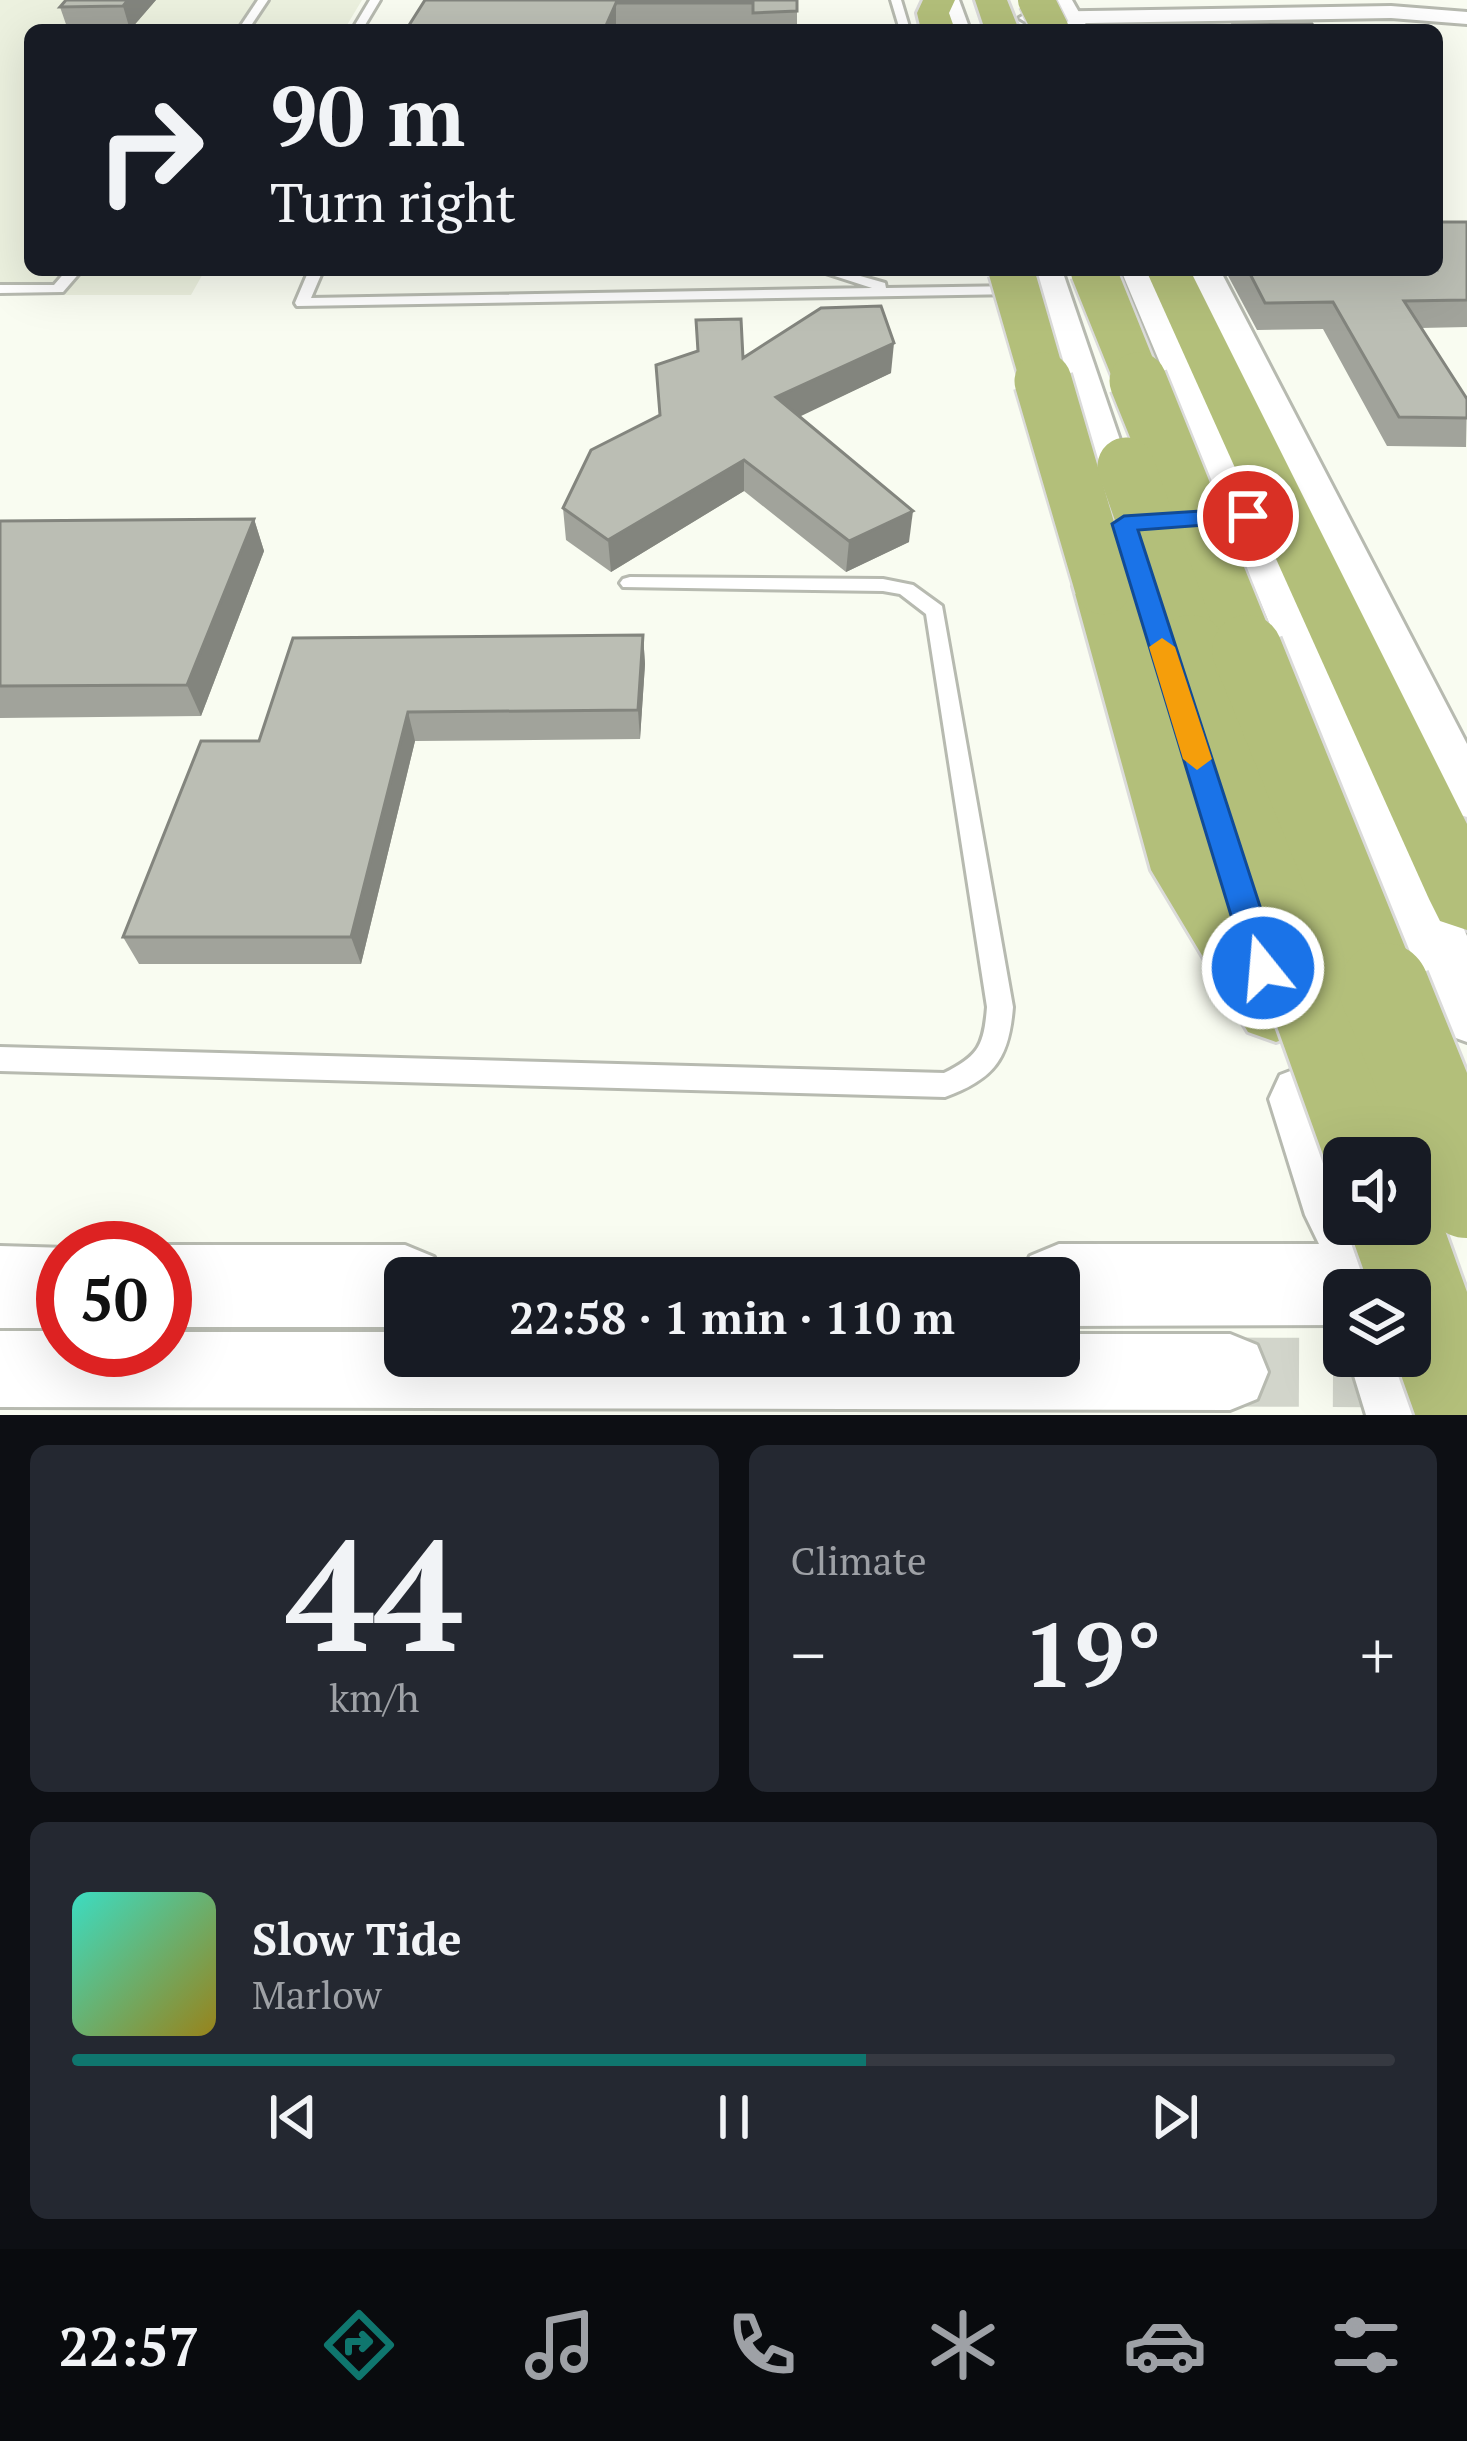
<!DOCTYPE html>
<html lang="en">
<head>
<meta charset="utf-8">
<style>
  :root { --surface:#171b24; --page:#242831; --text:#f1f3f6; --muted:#9ea1a6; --line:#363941; --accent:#0f766e }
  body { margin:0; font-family:"PT Serif",serif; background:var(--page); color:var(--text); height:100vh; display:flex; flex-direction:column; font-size:45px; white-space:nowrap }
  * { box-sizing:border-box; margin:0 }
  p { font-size:39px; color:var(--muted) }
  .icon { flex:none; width:66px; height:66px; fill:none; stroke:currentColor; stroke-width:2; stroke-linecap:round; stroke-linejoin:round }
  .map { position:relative; height:1415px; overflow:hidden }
  .panel { display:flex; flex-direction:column; gap:30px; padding:30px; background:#0d0f14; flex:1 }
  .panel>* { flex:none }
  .banner { position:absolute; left:24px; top:24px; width:1419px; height:252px; border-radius:18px; box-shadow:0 12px 48px #0002; background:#171b24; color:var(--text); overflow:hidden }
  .controls { position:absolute; left:1323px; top:1137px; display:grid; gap:24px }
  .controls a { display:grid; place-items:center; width:108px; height:108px; border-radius:18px; background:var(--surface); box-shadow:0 12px 48px #0002; font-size:60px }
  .speed { position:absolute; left:36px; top:1221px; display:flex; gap:24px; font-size:60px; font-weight:700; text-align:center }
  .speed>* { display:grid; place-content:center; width:156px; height:156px; border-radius:50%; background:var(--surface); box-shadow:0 12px 48px #0002; line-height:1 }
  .speed .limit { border:18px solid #d22; background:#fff; color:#111 }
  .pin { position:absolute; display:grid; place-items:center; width:102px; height:102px; color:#fff; margin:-51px; border:6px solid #fff; border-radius:50%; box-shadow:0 3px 12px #0007 }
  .me { position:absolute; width:132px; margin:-66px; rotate:343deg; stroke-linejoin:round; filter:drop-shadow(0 0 9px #0008) }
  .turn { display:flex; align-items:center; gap:42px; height:252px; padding:0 48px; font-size:54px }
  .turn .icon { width:156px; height:156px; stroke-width:2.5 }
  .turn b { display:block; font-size:84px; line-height:102px }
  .big { font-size:90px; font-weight:800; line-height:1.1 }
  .panel .tile { flex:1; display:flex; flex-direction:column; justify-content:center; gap:18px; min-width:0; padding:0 42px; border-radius:18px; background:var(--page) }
  .panel .dial { align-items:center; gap:0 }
  .dial b { font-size:156px; line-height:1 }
  .song { display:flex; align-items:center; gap:36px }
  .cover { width:144px; height:144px; border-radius:18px; background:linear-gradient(135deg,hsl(170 70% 55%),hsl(50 70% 35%)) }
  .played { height:12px; border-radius:6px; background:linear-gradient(90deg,var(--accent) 60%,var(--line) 60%) }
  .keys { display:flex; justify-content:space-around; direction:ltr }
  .heat { display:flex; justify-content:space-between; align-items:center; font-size:66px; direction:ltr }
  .panel .tiles { flex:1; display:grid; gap:30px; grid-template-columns:1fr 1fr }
  .tile:last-child { grid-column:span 2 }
  .trip { position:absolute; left:384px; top:1257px; width:696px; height:120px; border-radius:18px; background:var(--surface); box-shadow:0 12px 48px #0002; font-weight:800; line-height:120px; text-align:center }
  .tab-bar { display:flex; height:192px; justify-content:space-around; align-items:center; background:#090b0e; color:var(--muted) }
  .tab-bar .icon { width:84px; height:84px }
  .tab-bar .current { color:var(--accent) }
  .tab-bar b { font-size:54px; color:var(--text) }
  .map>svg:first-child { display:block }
</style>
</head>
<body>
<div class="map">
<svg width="1467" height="1415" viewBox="0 0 1467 1415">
  <rect width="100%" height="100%" fill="#f9fcf1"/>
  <polygon fill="#ecf1df" points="0,0 362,0 344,30 30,30 30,270 205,270 191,295 0,295"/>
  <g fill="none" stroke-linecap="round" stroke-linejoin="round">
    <polyline stroke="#d2d5cb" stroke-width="69" stroke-dasharray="69 34" stroke-linecap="butt" points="1230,1372 1422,1373"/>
    <g stroke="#b7bab0" stroke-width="6">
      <g id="service">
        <polygon points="258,0 268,0 248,30 238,30"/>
        <polygon points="370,0 380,0 362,30 352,30"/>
        <polygon points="891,0 901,0 910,30 900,30"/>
        <polygon points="67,270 82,270 63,292 0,293 0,285 54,285"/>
        <polygon points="309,270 323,270 311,298 872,288 816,270 839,270 885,283 886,288 1022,286 1029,290 1022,294 297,306 295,303"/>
        <path d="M630 577 883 579 913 585 942 606 1013 1007C1009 1059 994 1079 945 1097L0 1071V1047L944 1073C979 1056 984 1045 987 1007L926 614 900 594 883 591 623 587 620 583 623 579Z"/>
      </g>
    </g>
    <g stroke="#b7bab0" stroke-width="6">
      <polygon id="minor" points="1391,6 1467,12 1467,24 1391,18 1029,24 1019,18 1029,12"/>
    </g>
    <g stroke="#b7bab0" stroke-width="6">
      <g id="tertiary">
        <polygon points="1048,0 1072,0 1089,30 1063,30"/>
        <polygon points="1186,270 1220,270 1467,744 1467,817 1448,811 1440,796"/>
        <polygon points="0,1331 63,1331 63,1350 165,1350 165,1332 405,1332 405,1356 1059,1356 1059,1334 1230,1334 1257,1345 1268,1372 1257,1399 1230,1410 0,1407"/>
      </g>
    </g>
    <g stroke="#b7bab0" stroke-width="6">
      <g id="secondary">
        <polygon points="931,0 959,0 970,30 942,30"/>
        <polygon points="1024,270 1062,270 1149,525 1141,536 1124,540 1107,536 1099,525"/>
        <polygon points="1121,270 1159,270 1467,936 1467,1042 1442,1033 1432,1011"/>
        <polygon points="1306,1065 1332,1075 1363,1158 1344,1158 1344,1224 1379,1224 1368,1244 1396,1255 1408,1284 1405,1290 1344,1290 1344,1325 1059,1326 1059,1278 1021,1278 1030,1256 1059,1244 1319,1244 1305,1215 1269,1099 1280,1075"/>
        <polygon points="165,1245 405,1245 434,1257 442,1278 405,1278 405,1327 165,1327 165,1248 159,1248"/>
        <polygon points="0,1246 67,1248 63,1248 63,1328 0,1328"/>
        <polygon points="1410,1322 1420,1326 1452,1415 1366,1415 1348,1356 1410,1356"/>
      </g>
    </g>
    <g stroke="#dbdbda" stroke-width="6">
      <g id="primary">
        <polygon points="923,0 955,0 949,13 955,30 921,30 917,13"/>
        <polygon points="975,0 1007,0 1019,30 985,30"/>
        <polygon points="1146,270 1190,270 1467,824 1467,930 1440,921 1429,899"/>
        <polygon points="1103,566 1124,572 1133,586 1222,860 1304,982 1316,1007 1304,1032 1276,1042 1248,1032 1151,870 1073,586 1082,572"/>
      </g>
    </g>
    <use href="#service" fill="#fff" fill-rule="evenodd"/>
    <use href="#minor" fill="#fff" fill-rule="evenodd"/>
    <use href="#tertiary" fill="#fff" fill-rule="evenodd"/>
    <use href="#secondary" fill="#fff" fill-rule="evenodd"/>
    <use href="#primary" fill="#b3bf7a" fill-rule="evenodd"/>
    <g stroke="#dbdbda" stroke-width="39" stroke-linecap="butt">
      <polyline id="primary-bridge-far4" points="1036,0 1051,30"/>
    </g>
    <g stroke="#dbdbda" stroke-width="50" stroke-linecap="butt">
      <g id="primary-bridge-far3">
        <polyline points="1011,270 1044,384"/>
        <polyline points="1093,270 1139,384"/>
      </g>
    </g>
    <g stroke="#dbdbda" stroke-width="62" stroke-linecap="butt">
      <g id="primary-bridge-far2">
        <polyline points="1043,381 1103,586"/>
        <polyline points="1138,381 1248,653"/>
        <polyline points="1126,466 1192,653"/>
      </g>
    </g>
    <g stroke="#dbdbda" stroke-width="76" stroke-linecap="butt">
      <g id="primary-bridge-far1">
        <polyline points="1191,650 1313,991"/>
        <polyline points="1247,650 1385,991"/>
      </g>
    </g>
    <g stroke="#dbdbda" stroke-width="96" stroke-linecap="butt">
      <g id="primary-bridge">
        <polyline points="1311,988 1372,1158"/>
        <polyline points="1384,988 1467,1193"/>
        <polyline points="1395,1224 1463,1415"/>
      </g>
    </g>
    <use href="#primary-bridge-far4" stroke="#b3bf7a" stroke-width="36"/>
    <use href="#primary-bridge-far3" stroke="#b3bf7a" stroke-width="45"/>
    <use href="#primary-bridge-far2" stroke="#b3bf7a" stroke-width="57"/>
    <use href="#primary-bridge-far1" stroke="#b3bf7a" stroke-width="70"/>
    <use href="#primary-bridge" stroke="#b3bf7a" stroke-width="90"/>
  </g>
  <g fill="#a1a39b">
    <polygon points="66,0 156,0 130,30 68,30 60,7"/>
    <polygon points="425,0 797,0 797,30 753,30 753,26 618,26 616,30 406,30"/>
    <polygon points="1467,222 1467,327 1421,328 1467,399 1466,447 1387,446 1323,329 1257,330 1225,270 1437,270"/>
    <polygon points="696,320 743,358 891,373 799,416 909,542 846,572 744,491 611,572 566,540 563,508 659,416 697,352"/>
    <polygon points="254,519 264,551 201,716 0,718 0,521"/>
    <polygon points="643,635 645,664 640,739 415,741 361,964 139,964 123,937 259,741"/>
  </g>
  <g fill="#83857e">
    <polygon points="128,0 156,0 130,30 123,6"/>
    <polygon points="616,3 616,30 604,30"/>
    <polygon points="894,343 891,373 776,428 776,397"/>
    <polygon points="744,460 744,491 611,572 608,540"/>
    <polygon points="913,511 909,542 846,572 849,541"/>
    <polygon points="254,519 264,551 201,716 187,685"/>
    <polygon points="643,635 645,664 640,739 638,710"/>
    <polygon points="408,712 415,741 361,964 351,937"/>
  </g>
  <g fill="#bbbeb4" stroke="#83857e" stroke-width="3">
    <polygon points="66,0 128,0 123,6 60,7"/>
    <polygon points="425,0 797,0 797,11 753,13 753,3 616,3 604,30 406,30"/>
    <polygon points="1312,24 1317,30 1238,30 1234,25"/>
    <polygon points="1437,222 1467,222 1467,300 1404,301 1467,399 1467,418 1399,417 1333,302 1265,303 1248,270 1437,270"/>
    <polygon points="881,306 894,343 776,397 913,511 849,541 744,460 608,540 563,508 591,450 660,415 656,365 698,351 696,320 741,319 743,358 821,308"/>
    <polygon points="254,519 187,685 0,686 0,521"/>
    <polygon points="643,635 638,710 408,712 351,937 123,937 201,741 259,741 293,638"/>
  </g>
  <polygon fill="#1a73e8" stroke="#114b97" stroke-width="3" points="1248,508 1257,511 1257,521 1138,530 1280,968 1275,978 1263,982 1252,978 1247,968 1112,524 1124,516"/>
  <polygon fill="#f59e0b" points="1162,638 1175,647 1212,759 1197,770 1183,759 1149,647"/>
</svg>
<div class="controls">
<a><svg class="icon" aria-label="sound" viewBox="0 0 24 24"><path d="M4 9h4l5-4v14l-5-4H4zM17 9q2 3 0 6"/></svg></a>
<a><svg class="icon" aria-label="layers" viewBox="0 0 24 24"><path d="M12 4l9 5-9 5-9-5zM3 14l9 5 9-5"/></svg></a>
</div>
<div class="speed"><div class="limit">50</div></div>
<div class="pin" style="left:1248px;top:516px;background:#d93025"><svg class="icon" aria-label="arrive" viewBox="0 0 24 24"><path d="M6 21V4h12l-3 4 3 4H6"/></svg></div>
<svg class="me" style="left:1263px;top:968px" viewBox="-20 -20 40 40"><circle r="17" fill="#1a73e8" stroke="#fff" stroke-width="3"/><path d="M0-11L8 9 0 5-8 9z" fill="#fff"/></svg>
<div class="trip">22:58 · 1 min · 110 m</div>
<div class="banner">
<div class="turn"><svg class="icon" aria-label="right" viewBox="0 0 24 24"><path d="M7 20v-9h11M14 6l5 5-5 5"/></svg><div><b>90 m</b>Turn right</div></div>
</div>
</div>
<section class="panel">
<div class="tiles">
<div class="tile dial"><b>44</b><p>km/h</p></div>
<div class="tile"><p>Climate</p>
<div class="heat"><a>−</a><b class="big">19°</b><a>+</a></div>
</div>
<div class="tile">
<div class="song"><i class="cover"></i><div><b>Slow Tide</b><p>Marlow</p></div></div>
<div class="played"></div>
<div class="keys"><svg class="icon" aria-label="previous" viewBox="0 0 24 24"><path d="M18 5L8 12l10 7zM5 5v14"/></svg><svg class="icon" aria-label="pause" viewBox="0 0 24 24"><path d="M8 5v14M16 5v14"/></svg><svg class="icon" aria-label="next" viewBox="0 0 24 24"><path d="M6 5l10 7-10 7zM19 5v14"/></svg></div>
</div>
</div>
</section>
<nav class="tab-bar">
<b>22:57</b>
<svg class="icon current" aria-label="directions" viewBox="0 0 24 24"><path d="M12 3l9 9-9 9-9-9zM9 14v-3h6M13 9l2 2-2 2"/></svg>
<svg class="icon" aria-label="music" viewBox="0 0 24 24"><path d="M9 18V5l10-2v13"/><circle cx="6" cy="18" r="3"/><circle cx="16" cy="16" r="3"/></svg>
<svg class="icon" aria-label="phone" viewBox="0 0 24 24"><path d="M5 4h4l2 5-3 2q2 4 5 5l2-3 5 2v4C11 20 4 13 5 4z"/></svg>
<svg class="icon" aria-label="climate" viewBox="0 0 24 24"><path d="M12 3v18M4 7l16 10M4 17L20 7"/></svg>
<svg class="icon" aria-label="car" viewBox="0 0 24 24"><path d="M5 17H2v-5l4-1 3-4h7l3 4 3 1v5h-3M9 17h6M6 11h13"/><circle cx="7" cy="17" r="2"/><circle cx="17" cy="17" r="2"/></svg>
<svg class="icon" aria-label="filters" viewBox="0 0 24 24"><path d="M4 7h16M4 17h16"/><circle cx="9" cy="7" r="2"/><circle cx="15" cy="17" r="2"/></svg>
</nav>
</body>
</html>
